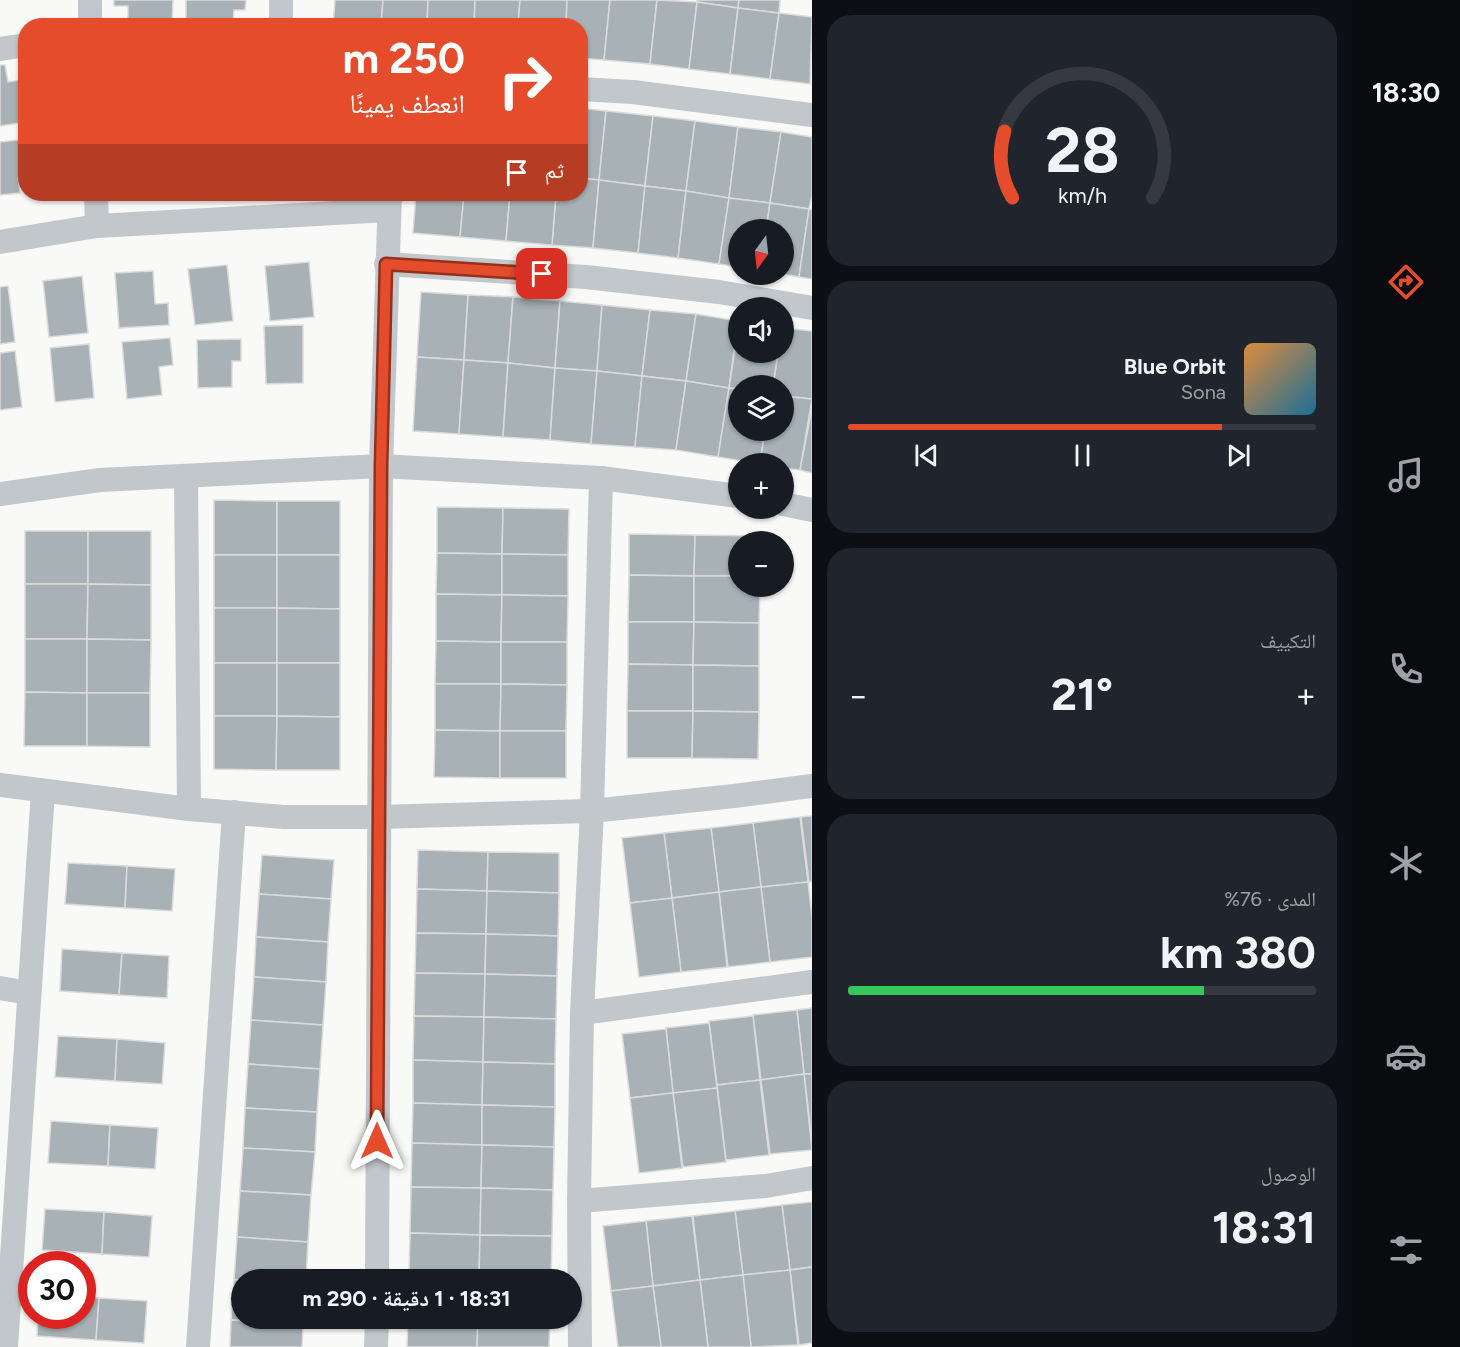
<!DOCTYPE html>
<html lang="ar">
<head>
<meta charset="utf-8">
<style>
  :root { --surface:#171b24; --page:#20242c; --text:#f1f3f6; --muted:#9ea1a6; --line:#363941; --accent:#e44c2c }
  body { margin:0; font-family:Figtree,"Noto Naskh Arabic",sans-serif; background:var(--page); color:var(--text); direction:rtl; height:100vh; display:flex; flex-direction:column; font-size:22px; white-space:nowrap }
  * { box-sizing:border-box; margin:0 }
  p { font-size:20px; color:var(--muted) }
  .icon { flex:none; width:33px; height:33px; fill:none; stroke:currentColor; stroke-width:2; stroke-linecap:round; stroke-linejoin:round }
  .map { position:relative; flex:1; overflow:hidden; direction:ltr }
  .sheet { display:flex; flex-direction:column; gap:15px; padding:15px; background:#0d0f14; width:540px }
  .sheet>* { flex:none }
  .top-card { position:absolute; left:18px; top:18px; width:570px; height:183px; border-radius:24px; box-shadow:0 2px 4px #0004; direction:rtl; background:#e44c2c; color:#fff; overflow:hidden }
  .needle { width:39px; rotate:195deg }
  .fabs { position:absolute; left:728px; top:219px; display:grid; gap:12px }
  .fabs a { display:grid; place-items:center; width:66px; height:66px; border-radius:50%; background:var(--surface); box-shadow:0 2px 4px #0004; font-size:30px }
  .speed { position:absolute; left:18px; top:1251px; display:flex; gap:12px; font-size:30px; font-weight:700; text-align:center }
  .speed>* { display:grid; place-content:center; width:78px; height:78px; border-radius:50%; background:var(--surface); box-shadow:0 2px 4px #0004; line-height:1 }
  .speed .limit { border:9px solid #d22; background:#fff; color:#111 }
  .pin { position:absolute; display:grid; place-items:center; width:51px; height:51px; color:#fff; margin:-26px; border-radius:12px; box-shadow:0 3px 9px #0006 }
  .me { position:absolute; width:66px; margin:-33px; rotate:0deg; stroke-linejoin:round; filter:drop-shadow(0 0 4px #0008) }
  .turn { display:flex; align-items:center; gap:21px; height:126px; padding:0 24px; font-size:27px }
  .turn .icon { width:78px; height:78px; stroke-width:2.5 }
  .turn b { display:block; font-size:42px; line-height:51px }
  .then { display:flex; align-items:center; height:57px; padding:0 24px; background:#0003; gap:12px; font-size:22px }
  .big { font-size:45px; font-weight:700; line-height:1.1 }
  .sheet .tile { flex:1; display:flex; flex-direction:column; justify-content:center; gap:9px; min-width:0; padding:0 21px; border-radius:24px; background:var(--page) }
  .sheet .dial { align-items:center; gap:0 }
  .dial svg { height:156px; overflow:visible; fill:none; stroke:var(--line); stroke-width:7; stroke-linecap:round; text-anchor:middle }
  .dial text { fill:var(--text); stroke:none }
  .song { display:flex; align-items:center; gap:18px }
  .cover { width:72px; height:72px; border-radius:9px; background:linear-gradient(135deg,hsl(30 70% 55%),hsl(200 70% 35%)) }
  .played { height:6px; border-radius:3px; background:linear-gradient(90deg,var(--accent) 80%,var(--line) 80%) }
  .keys { display:flex; justify-content:space-around; direction:ltr }
  .heat { display:flex; justify-content:space-between; align-items:center; font-size:33px; direction:ltr }
  .charge { height:9px; border-radius:4px; background:linear-gradient(90deg,#34c759 76%,var(--line) 0) }
  .trip { position:absolute; left:231px; top:1269px; width:351px; height:60px; border-radius:30px; background:var(--surface); box-shadow:0 2px 4px #0004; font-weight:700; line-height:60px; text-align:center; direction:rtl }
  main { display:flex; flex:1; min-height:0 }
  .tabs { display:flex; flex-direction:column; width:108px; justify-content:space-around; align-items:center; background:#090b0e; color:var(--muted) }
  .tabs .icon { width:42px; height:42px }
  .tabs .current { color:var(--accent) }
  .tabs b { font-size:27px; color:var(--text) }
  .map>svg:first-child { display:block }
</style>
</head>
<body>
<main>
<nav class="tabs">
<b>18:30</b>
<svg class="icon current" aria-label="directions" viewBox="0 0 24 24"><path d="M12 3l9 9-9 9-9-9zM9 14v-3h6M13 9l2 2-2 2"/></svg>
<svg class="icon" aria-label="music" viewBox="0 0 24 24"><path d="M9 18V5l10-2v13"/><circle cx="6" cy="18" r="3"/><circle cx="16" cy="16" r="3"/></svg>
<svg class="icon" aria-label="phone" viewBox="0 0 24 24"><path d="M5 4h4l2 5-3 2q2 4 5 5l2-3 5 2v4C11 20 4 13 5 4z"/></svg>
<svg class="icon" aria-label="climate" viewBox="0 0 24 24"><path d="M12 3v18M4 7l16 10M4 17L20 7"/></svg>
<svg class="icon" aria-label="car" viewBox="0 0 24 24"><path d="M5 17H2v-5l4-1 3-4h7l3 4 3 1v5h-3M9 17h6M6 11h13"/><circle cx="7" cy="17" r="2"/><circle cx="17" cy="17" r="2"/></svg>
<svg class="icon" aria-label="filters" viewBox="0 0 24 24"><path d="M4 7h16M4 17h16"/><circle cx="9" cy="7" r="2"/><circle cx="15" cy="17" r="2"/></svg>
</nav>
<section class="sheet">
<div class="tile dial"><svg viewBox="0 0 100 80">
<path d="M14 69A42 42 0 1 1 86 69"/>
<path d="M14 69A42 42 0 0 1 10 35" stroke="#e44c2c"/>
<text x="50" y="56" font-size="32" font-weight="700">28</text>
<text x="50" y="72" font-size="11">km/h</text>
</svg></div>
<div class="tile">
<div class="song"><i class="cover"></i><div><b>Blue Orbit</b><p>Sona</p></div></div>
<div class="played"></div>
<div class="keys"><svg class="icon" aria-label="previous" viewBox="0 0 24 24"><path d="M18 5L8 12l10 7zM5 5v14"/></svg><svg class="icon" aria-label="pause" viewBox="0 0 24 24"><path d="M8 5v14M16 5v14"/></svg><svg class="icon" aria-label="next" viewBox="0 0 24 24"><path d="M6 5l10 7-10 7zM19 5v14"/></svg></div>
</div>
<div class="tile"><p>التكييف</p>
<div class="heat"><a>−</a><b class="big">21°</b><a>+</a></div>
</div>
<div class="tile"><p>المدى · 76%</p><b class="big">380 km</b><div class="charge"></div></div>
<div class="tile"><p>الوصول</p><b class="big">18:31</b></div>
</section>
<div class="map">
<svg width="812" height="1347" viewBox="0 0 812 1347">
  <rect width="100%" height="100%" fill="#f9f9f7"/>
  <g fill="#a7b1b6" stroke="#dbdbd9" stroke-width="1.5">
    <polygon points="114,0 173,0 172,23 128,23 128,6 114,6"/>
    <polygon points="186,0 246,0 245,10 234,10 233,23 186,22"/>
    <polygon points="335,0 383,0 381,26 333,26"/>
    <polygon points="383,0 428,0 427,26 381,26"/>
    <polygon points="428,0 475,0 474,26 427,26"/>
    <polygon points="475,0 520,0 518,26 474,26"/>
    <polygon points="520,0 567,0 566,26 518,26"/>
    <polygon points="567,0 610,0 604,60 580,58 580,26 566,26"/>
    <polygon points="610,0 657,0 650,64 604,60"/>
    <polygon points="657,0 697,2 689,69 650,64"/>
    <polygon points="697,0 739,0 738,8 697,2"/>
    <polygon points="739,0 780,0 779,13 738,8"/>
    <polygon points="697,2 738,8 730,74 689,69"/>
    <polygon points="738,8 779,13 770,79 730,74"/>
    <polygon points="779,13 812,17 810,84 770,79"/>
    <polygon points="0,65 5,65 8,82 20,80 26,122 0,126"/>
    <polygon points="580,108 606,111 599,180 580,178"/>
    <polygon points="606,111 653,116 645,186 599,180"/>
    <polygon points="653,116 695,121 686,191 645,186"/>
    <polygon points="695,121 738,127 729,198 686,191"/>
    <polygon points="738,127 781,132 770,203 729,198"/>
    <polygon points="781,132 812,137 812,195 809,209 770,203"/>
    <polygon points="26,139 26,177 18,178 20,193 0,195 0,142"/>
    <polygon points="580,178 599,180 593,248 552,245 556,194 580,194"/>
    <polygon points="599,180 645,186 638,253 593,248"/>
    <polygon points="645,186 686,191 678,258 638,253"/>
    <polygon points="686,191 729,198 719,264 678,258"/>
    <polygon points="416,194 464,194 460,237 413,233"/>
    <polygon points="464,194 510,194 506,241 460,237"/>
    <polygon points="510,194 556,194 552,245 506,241"/>
    <polygon points="729,198 770,203 766,230 738,230 738,267 719,264"/>
    <polygon points="770,203 809,209 799,277 783,274 783,230 766,230"/>
    <polygon points="809,209 812,210 812,279 799,277"/>
    <polygon points="309,262 314,317 270,321 265,266"/>
    <polygon points="227,265 233,321 195,325 188,269"/>
    <polygon points="153,271 155,304 168,303 169,325 119,328 115,273"/>
    <polygon points="82,276 88,333 49,337 43,281"/>
    <polygon points="8,286 15,342 0,344 0,287"/>
    <polygon points="421,292 468,295 464,360 417,357"/>
    <polygon points="468,295 513,297 508,363 464,360"/>
    <polygon points="513,297 560,301 555,368 508,363"/>
    <polygon points="560,301 602,305 597,371 555,368"/>
    <polygon points="602,305 650,310 642,376 597,371"/>
    <polygon points="650,310 696,314 686,381 642,376"/>
    <polygon points="696,314 738,321 729,388 686,381"/>
    <polygon points="303,325 303,383 266,384 264,326"/>
    <polygon points="783,328 812,331 812,399 783,396 783,386 773,386 778,352 783,352"/>
    <polygon points="738,329 738,352 778,352 773,386 738,386 738,389 729,388"/>
    <polygon points="170,338 173,365 159,367 162,395 127,399 122,342"/>
    <polygon points="241,339 241,361 232,361 232,387 198,388 197,340"/>
    <polygon points="89,344 94,398 55,402 50,348"/>
    <polygon points="15,351 22,407 0,410 0,353"/>
    <polygon points="417,357 464,360 459,434 413,431"/>
    <polygon points="464,360 508,363 503,437 459,434"/>
    <polygon points="508,363 555,368 550,440 503,437"/>
    <polygon points="555,368 597,371 591,444 550,440"/>
    <polygon points="597,371 642,376 635,447 591,444"/>
    <polygon points="642,376 686,381 676,450 635,447"/>
    <polygon points="686,381 729,388 718,457 676,450"/>
    <polygon points="729,388 738,389 738,430 765,430 760,464 718,457"/>
    <polygon points="783,396 812,399 800,470 783,468 783,464 760,464 765,430 783,430"/>
    <polygon points="812,408 812,473 800,470"/>
    <polygon points="214,500 277,501 277,555 214,555"/>
    <rect x="277" y="501" width="63" height="54"/>
    <polygon points="437,507 503,508 502,554 437,553"/>
    <polygon points="503,508 569,509 568,555 502,554"/>
    <rect x="25" y="531" width="63" height="53"/>
    <polygon points="88,531 151,531 151,585 88,584"/>
    <polygon points="629,534 695,535 694,576 629,575"/>
    <polygon points="695,535 761,536 761,542 738,542 738,576 694,576"/>
    <polygon points="437,553 502,554 502,595 436,594"/>
    <polygon points="502,554 568,555 568,596 502,595"/>
    <rect x="214" y="555" width="63" height="53"/>
    <polygon points="277,555 340,555 340,609 277,608"/>
    <polygon points="629,575 694,576 694,622 628,622"/>
    <polygon points="694,576 738,576 738,586 760,586 759,623 694,622"/>
    <polygon points="25,584 88,584 87,639 25,639"/>
    <polygon points="88,584 151,585 151,640 87,639"/>
    <polygon points="436,594 502,595 501,642 436,641"/>
    <polygon points="502,595 568,596 567,642 501,642"/>
    <rect x="214" y="608" width="63" height="55"/>
    <polygon points="277,608 340,609 340,663 277,663"/>
    <polygon points="628,622 694,622 693,665 628,664"/>
    <polygon points="694,622 759,623 759,666 693,665"/>
    <polygon points="25,639 87,639 87,693 25,692"/>
    <polygon points="87,639 151,640 150,693 87,693"/>
    <polygon points="436,641 501,642 501,684 435,684"/>
    <polygon points="501,642 567,642 567,685 501,684"/>
    <rect x="214" y="663" width="63" height="53"/>
    <polygon points="277,663 340,663 340,717 277,716"/>
    <polygon points="628,664 693,665 693,711 627,711"/>
    <polygon points="693,665 759,666 759,712 693,711"/>
    <polygon points="435,684 501,684 500,731 435,730"/>
    <polygon points="501,684 567,685 566,731 500,731"/>
    <polygon points="25,692 87,693 87,746 24,746"/>
    <polygon points="87,693 150,693 150,747 87,746"/>
    <polygon points="627,711 693,711 692,758 627,758"/>
    <polygon points="693,711 759,712 758,759 692,758"/>
    <polygon points="214,716 277,716 276,770 214,769"/>
    <polygon points="277,716 340,717 340,770 276,770"/>
    <polygon points="435,730 500,731 500,778 434,777"/>
    <rect x="500" y="731" width="66" height="47"/>
    <polygon points="812,816 812,881 809,882 801,817"/>
    <polygon points="800,817 808,882 761,887 753,823"/>
    <polygon points="753,823 761,887 719,892 711,828"/>
    <polygon points="711,828 719,892 672,898 664,833"/>
    <polygon points="664,833 672,898 630,903 622,838"/>
    <polygon points="418,850 488,852 487,891 417,889"/>
    <polygon points="488,852 559,853 559,893 487,891"/>
    <polygon points="262,855 334,860 331,899 259,894"/>
    <polygon points="68,863 127,866 125,908 65,904"/>
    <polygon points="127,866 175,869 172,911 125,908"/>
    <polygon points="808,882 812,917 812,957 770,962 761,887"/>
    <polygon points="761,887 770,962 728,967 719,892"/>
    <polygon points="417,889 487,891 486,934 416,933"/>
    <polygon points="487,891 559,893 558,936 486,934"/>
    <polygon points="719,892 727,967 681,972 672,898"/>
    <polygon points="259,894 331,899 328,942 256,937"/>
    <polygon points="672,898 681,972 639,977 630,903"/>
    <polygon points="416,933 486,934 485,974 415,973"/>
    <polygon points="486,934 558,936 557,976 485,974"/>
    <polygon points="256,937 328,942 326,982 254,977"/>
    <polygon points="62,949 122,953 119,995 60,991"/>
    <polygon points="122,953 169,956 167,998 119,995"/>
    <polygon points="415,973 485,974 484,1017 414,1016"/>
    <polygon points="485,974 557,976 556,1019 484,1017"/>
    <polygon points="254,977 326,982 323,1025 251,1020"/>
    <polygon points="812,1008 812,1074 804,1074 797,1010"/>
    <polygon points="797,1010 804,1074 761,1080 753,1015"/>
    <polygon points="414,1016 484,1017 483,1062 413,1060"/>
    <polygon points="753,1016 760,1080 717,1085 709,1021"/>
    <polygon points="484,1017 556,1019 555,1064 483,1062"/>
    <polygon points="251,1020 323,1025 320,1069 248,1064"/>
    <polygon points="709,1023 717,1088 673,1093 666,1028"/>
    <polygon points="666,1029 673,1093 630,1098 622,1034"/>
    <polygon points="58,1036 117,1039 115,1081 55,1077"/>
    <polygon points="117,1039 165,1043 162,1084 115,1081"/>
    <polygon points="413,1060 483,1062 482,1105 413,1103"/>
    <polygon points="483,1062 555,1064 555,1107 482,1105"/>
    <polygon points="248,1064 320,1069 317,1112 245,1108"/>
    <polygon points="804,1074 812,1074 812,1140"/>
    <polygon points="804,1074 812,1150 770,1154 761,1080"/>
    <polygon points="760,1080 769,1155 726,1160 717,1085"/>
    <polygon points="717,1088 726,1162 683,1167 673,1093"/>
    <polygon points="673,1093 682,1168 639,1173 630,1098"/>
    <polygon points="413,1103 482,1105 482,1145 412,1143"/>
    <polygon points="482,1105 555,1107 554,1147 482,1145"/>
    <polygon points="245,1108 317,1112 315,1152 243,1148"/>
    <polygon points="51,1121 110,1125 108,1166 48,1163"/>
    <polygon points="110,1125 158,1128 155,1169 108,1166"/>
    <polygon points="412,1143 482,1145 481,1188 411,1187"/>
    <polygon points="482,1145 554,1147 553,1190 481,1188"/>
    <polygon points="243,1148 315,1152 311,1195 240,1191"/>
    <polygon points="411,1187 481,1188 480,1235 410,1233"/>
    <polygon points="481,1188 553,1190 552,1236 480,1235"/>
    <polygon points="240,1191 311,1195 308,1242 237,1237"/>
    <polygon points="812,1202 812,1267 790,1270 782,1205"/>
    <polygon points="782,1205 790,1270 743,1275 735,1211"/>
    <polygon points="45,1209 104,1212 102,1254 42,1250"/>
    <polygon points="735,1211 743,1275 700,1280 693,1216"/>
    <polygon points="104,1212 152,1216 149,1257 102,1254"/>
    <polygon points="692,1216 700,1280 653,1286 646,1221"/>
    <polygon points="646,1221 653,1286 611,1291 603,1226"/>
    <polygon points="410,1233 480,1235 479,1277 409,1276"/>
    <polygon points="480,1235 552,1236 551,1279 479,1277"/>
    <polygon points="237,1237 308,1242 306,1280 234,1280"/>
    <polygon points="812,1267 812,1343 799,1345 790,1270"/>
    <polygon points="790,1270 798,1345 751,1347 743,1275"/>
    <polygon points="743,1275 751,1347 708,1347 700,1280"/>
    <polygon points="409,1276 479,1277 479,1280 409,1280"/>
    <polygon points="479,1277 551,1279 551,1280 479,1280"/>
    <polygon points="234,1280 242,1280 242,1318 303,1318 303,1324 231,1320"/>
    <polygon points="700,1280 708,1347 661,1347 653,1286"/>
    <polygon points="653,1286 661,1347 618,1347 611,1291"/>
    <polygon points="82,1297 99,1298 96,1340 37,1336 38,1316 82,1316"/>
    <polygon points="99,1298 147,1301 144,1343 96,1340"/>
    <polygon points="408,1318 478,1318 477,1347 407,1347"/>
    <polygon points="478,1318 550,1319 549,1347 477,1347"/>
    <polygon points="231,1320 303,1324 302,1347 230,1347"/>
  </g>
  <g fill="none" stroke-linecap="round" stroke-linejoin="round">
    <g stroke="#c2c7cb" stroke-width="24">
      <polyline points="90,0 90,26"/>
      <polyline points="281,26 281,0"/>
      <polyline points="0,49 26,45"/>
      <polyline points="580,89 633,92 812,115"/>
      <polyline points="96,194 97,226"/>
      <polyline points="0,242 97,226 389,210"/>
      <polyline points="386,264 586,277 719,292 812,308"/>
      <polyline points="186,477 189,809"/>
      <polyline points="0,494 100,480 381,466 601,478 738,496"/>
      <polyline points="783,504 812,510"/>
      <polyline points="0,785 189,809 284,817 378,817 592,811 734,796 812,786"/>
      <polyline points="0,988 29,993"/>
      <polyline points="582,1013 812,982"/>
      <polyline points="579,1201 766,1186 812,1178"/>
      <polyline points="377,1280 381,466 390,194"/>
      <polyline points="6,1347 43,791"/>
      <polyline points="198,1347 234,812"/>
      <polyline points="376,1347 377,1318"/>
      <polyline points="580,1347 579,1201 582,1013 592,811 601,478"/>
    </g>
  </g>
  <g fill="none" stroke-linecap="round" stroke-linejoin="round">
    <g stroke="#94311d" stroke-width="15">
      <polyline id="route" points="377,1141 381,466 386,264 542,274"/>
    </g>
    <use href="#route" stroke="#e44c2c" stroke-width="10"/>
  </g>
</svg>
<div class="fabs">
<a><svg class="needle" viewBox="-14 -14 28 28"><path d="M0-13l5 13h-10z" fill="#e53935"/><path d="M0 13l5-13h-10z" fill="#9ea1a6"/></svg></a>
<a><svg class="icon" aria-label="sound" viewBox="0 0 24 24"><path d="M4 9h4l5-4v14l-5-4H4zM17 9q2 3 0 6"/></svg></a>
<a><svg class="icon" aria-label="layers" viewBox="0 0 24 24"><path d="M12 4l9 5-9 5-9-5zM3 14l9 5 9-5"/></svg></a>
<a>+</a>
<a>−</a>
</div>
<div class="speed"><div class="limit">30</div></div>
<div class="pin" style="left:542px;top:274px;background:#d93025"><svg class="icon" aria-label="arrive" viewBox="0 0 24 24"><path d="M6 21V4h12l-3 4 3 4H6"/></svg></div>
<svg class="me" style="left:377px;top:1141px" viewBox="-20 -20 40 40"><path d="M0-17L14 15 0 8-14 15z" fill="#e44c2c" stroke="#fff" stroke-width="4"/></svg>
<div class="trip">18:31 · 1 دقيقة · 290 m</div>
<div class="top-card">
<div class="turn"><svg class="icon" aria-label="right" viewBox="0 0 24 24"><path d="M7 20v-9h11M14 6l5 5-5 5"/></svg><div><b>250 m</b>انعطف يمينًا</div></div>
<div class="then">ثم<svg class="icon" aria-label="arrive" viewBox="0 0 24 24"><path d="M6 21V4h12l-3 4 3 4H6"/></svg></div>
</div>
</div>
</main>
</body>
</html>
